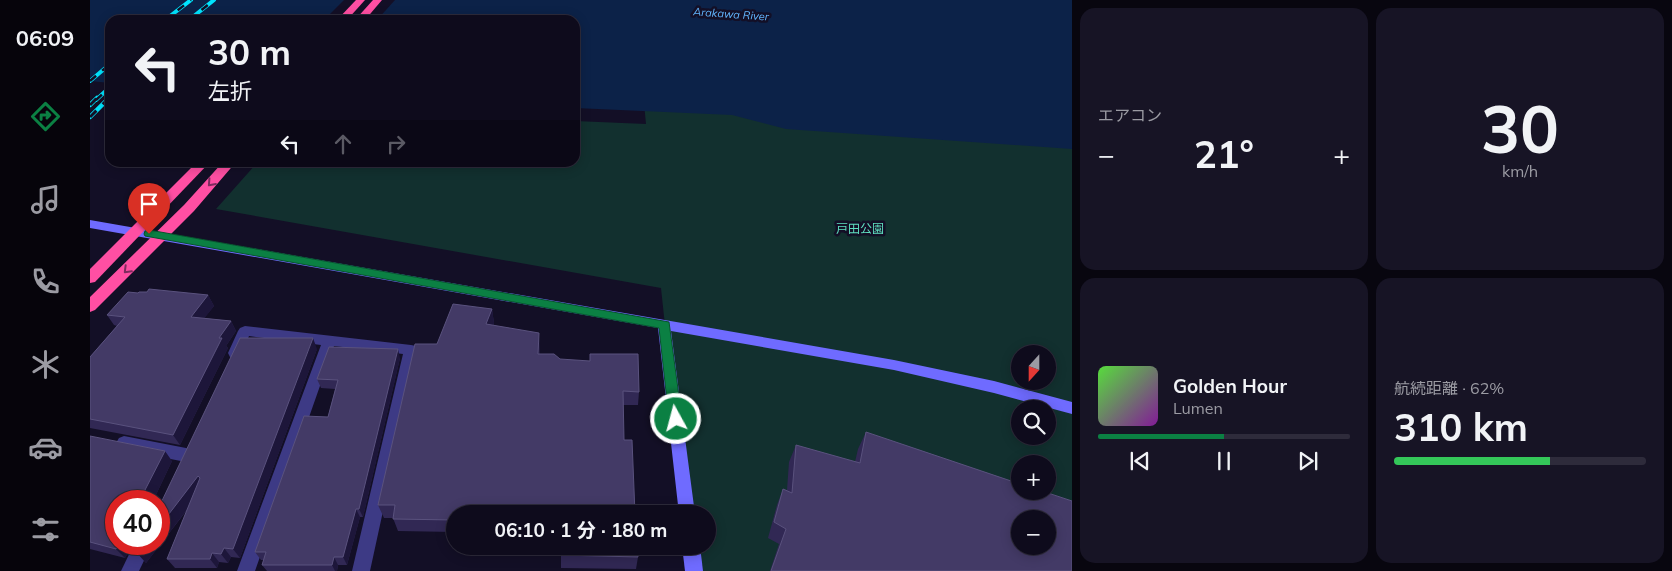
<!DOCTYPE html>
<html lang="ja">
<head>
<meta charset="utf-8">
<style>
  :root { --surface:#0e0b1c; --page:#171425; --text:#f1f3f6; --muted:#9b9ba3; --line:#2e2b3b; --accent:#0b8043 }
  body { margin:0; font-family:Mulish,"Noto Sans JP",sans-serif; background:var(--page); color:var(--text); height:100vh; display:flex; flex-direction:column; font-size:19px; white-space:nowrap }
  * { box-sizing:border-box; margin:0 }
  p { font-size:16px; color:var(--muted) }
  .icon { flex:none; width:28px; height:28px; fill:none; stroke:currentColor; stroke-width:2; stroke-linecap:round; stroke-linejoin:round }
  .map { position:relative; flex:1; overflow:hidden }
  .sheet { display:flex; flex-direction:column; gap:8px; padding:8px; background:#08060f; width:600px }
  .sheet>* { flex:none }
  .hud { position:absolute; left:15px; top:15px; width:475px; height:152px; border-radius:15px; box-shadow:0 2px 12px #0003,0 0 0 1px var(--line); background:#0e0b1c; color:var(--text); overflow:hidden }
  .needle { width:32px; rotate:201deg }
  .controls { position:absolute; left:921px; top:345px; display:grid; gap:10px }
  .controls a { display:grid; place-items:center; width:45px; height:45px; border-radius:50%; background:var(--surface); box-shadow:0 2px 12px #0003,0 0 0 1px var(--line); font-size:25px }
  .speed { position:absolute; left:15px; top:490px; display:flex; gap:10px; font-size:25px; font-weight:700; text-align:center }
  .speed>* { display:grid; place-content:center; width:65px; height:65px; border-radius:50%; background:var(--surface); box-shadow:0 2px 12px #0003,0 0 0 1px var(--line); line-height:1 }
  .speed .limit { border:8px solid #d22; background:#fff; color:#111 }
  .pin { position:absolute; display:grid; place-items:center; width:42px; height:42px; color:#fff; margin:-51px -21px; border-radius:50% 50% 50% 0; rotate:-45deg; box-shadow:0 0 5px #0007 }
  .pin .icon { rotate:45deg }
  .me { position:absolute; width:55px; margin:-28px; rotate:353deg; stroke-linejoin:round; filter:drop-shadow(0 0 4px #0008) }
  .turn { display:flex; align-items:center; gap:18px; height:105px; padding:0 20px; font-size:22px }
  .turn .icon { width:65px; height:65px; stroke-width:2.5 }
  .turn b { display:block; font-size:35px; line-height:42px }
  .lanes { display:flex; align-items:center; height:48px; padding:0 20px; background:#0003; justify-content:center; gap:25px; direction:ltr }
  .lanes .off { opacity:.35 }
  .big { font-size:38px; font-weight:700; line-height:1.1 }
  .sheet .tile { flex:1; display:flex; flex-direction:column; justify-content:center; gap:8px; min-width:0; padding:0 18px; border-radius:15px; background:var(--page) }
  .sheet .dial { align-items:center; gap:0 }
  .dial b { font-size:65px; line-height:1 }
  .song { display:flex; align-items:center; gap:15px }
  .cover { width:60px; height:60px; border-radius:8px; background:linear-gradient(135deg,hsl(110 70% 55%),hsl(290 70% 35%)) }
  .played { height:5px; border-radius:2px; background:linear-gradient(90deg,var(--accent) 50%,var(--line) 50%) }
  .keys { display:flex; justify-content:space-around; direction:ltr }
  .heat { display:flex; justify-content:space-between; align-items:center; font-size:28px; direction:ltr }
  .charge { height:8px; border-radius:4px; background:linear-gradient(90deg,#34c759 62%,var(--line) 0) }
  .sheet .tiles { flex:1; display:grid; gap:8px; grid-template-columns:repeat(2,1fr) }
  .trip { position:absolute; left:356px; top:505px; width:270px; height:50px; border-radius:25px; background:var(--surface); box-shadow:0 2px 12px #0003,0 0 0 1px var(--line); font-weight:700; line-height:50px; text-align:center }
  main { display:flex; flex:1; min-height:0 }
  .menu { display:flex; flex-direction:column; width:90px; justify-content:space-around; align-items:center; background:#06040b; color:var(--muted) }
  .menu .icon { width:35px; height:35px }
  .menu .current { color:var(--accent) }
  .menu b { font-size:22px; color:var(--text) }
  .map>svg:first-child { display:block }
</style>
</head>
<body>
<main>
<nav class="menu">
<b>06:09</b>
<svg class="icon current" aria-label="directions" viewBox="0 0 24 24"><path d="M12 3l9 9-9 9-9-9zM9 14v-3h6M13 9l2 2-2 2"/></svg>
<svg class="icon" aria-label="music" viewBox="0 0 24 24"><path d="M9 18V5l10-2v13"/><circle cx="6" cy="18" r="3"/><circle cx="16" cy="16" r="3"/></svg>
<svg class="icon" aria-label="phone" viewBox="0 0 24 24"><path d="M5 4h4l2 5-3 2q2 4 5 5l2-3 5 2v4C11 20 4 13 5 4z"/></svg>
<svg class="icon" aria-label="climate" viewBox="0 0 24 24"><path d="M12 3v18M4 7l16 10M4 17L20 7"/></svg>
<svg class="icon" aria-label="car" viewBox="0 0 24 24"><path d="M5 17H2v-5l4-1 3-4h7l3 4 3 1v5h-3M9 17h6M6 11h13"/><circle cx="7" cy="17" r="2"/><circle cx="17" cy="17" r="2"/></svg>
<svg class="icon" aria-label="filters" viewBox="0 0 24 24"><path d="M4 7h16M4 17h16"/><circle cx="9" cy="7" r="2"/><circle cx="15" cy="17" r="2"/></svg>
</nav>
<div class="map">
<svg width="982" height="571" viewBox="0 0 982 571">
  <rect width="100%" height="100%" fill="#130f26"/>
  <path fill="#12302f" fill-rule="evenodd" d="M545 10 982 39V571H602L599 546H618V514H595L571 288 126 209 167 163 485 162V121L556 124ZM930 354H958V381H930ZM930 409H958V436H930ZM930 464H958V491H930ZM930 519H958V546H930Z"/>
  <polygon fill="#0c2248" points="0,0 982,0 982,149 696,129 642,115 485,108 485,20 20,20 20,83 0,81"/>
  <polygon fill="#130f26" points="254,0 305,0 287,20 234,20"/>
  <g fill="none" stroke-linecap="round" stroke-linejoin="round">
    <g fill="#3d3a85" fill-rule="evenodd">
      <polygon points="155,326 321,345 326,346 328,350 280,571 262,571 313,354 244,346 165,571 147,571 231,345 159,336 150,357 145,358 140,357 138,353 148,331 150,328"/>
      <polygon points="44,544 62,544 49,571 31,571"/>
    </g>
    <polygon fill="#3d3a85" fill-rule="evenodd" points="34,436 96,448 102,450 104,455 102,460 96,462 34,450 29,448 26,443 29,438"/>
    <g fill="#6f6bff" fill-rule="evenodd">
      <polygon points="0,220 804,360 904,381 982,402 982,414 904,393 804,370 581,331 605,514 589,514 568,328 0,228"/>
      <polygon points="592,546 610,546 613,571 595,571"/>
    </g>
    <g fill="#ff4fa3" fill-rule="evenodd">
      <polygon points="266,0 275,0 257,20 247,20"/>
      <polygon points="283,0 292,0 275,20 265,20"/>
      <polygon points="107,162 120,162 5,282 0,283 0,269"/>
      <polygon points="133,162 146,162 104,211 5,310 0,312 0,297 94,205"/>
    </g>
    <g stroke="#00e5ff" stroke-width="4">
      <g id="rail-far1">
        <polyline points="75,20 101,0"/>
        <polyline points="99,20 124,0"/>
        <polyline points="0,81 20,64"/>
        <polyline points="6,100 20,87"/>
        <polyline points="18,100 20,98"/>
      </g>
    </g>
    <g stroke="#00e5ff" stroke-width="4.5">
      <g id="rail">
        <polyline points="0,105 7,98"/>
        <polyline points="0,117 19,98"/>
      </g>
    </g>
    <use href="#rail-far1" stroke="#130f26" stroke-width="2.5" stroke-dasharray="8" stroke-linecap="butt"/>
    <use href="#rail" stroke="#130f26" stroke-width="3" stroke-dasharray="9" stroke-linecap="butt"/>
  </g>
  <g fill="#312854">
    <polygon points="48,293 118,295 124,306 114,318 141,321 146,331 136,346 138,348 90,445 0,428 0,357 27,326 24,325 17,315"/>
    <polygon points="402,309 404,323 403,326 450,347 450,354 470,359 549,392 548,405 533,405 365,514 365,532 308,531 303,518 294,518 288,505 347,344"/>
    <polygon points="227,349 150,558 141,557 138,563 129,562 127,568 85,568 77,559 97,510 56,563 48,554 69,507"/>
    <polygon points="310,358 273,517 270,517 257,565 248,565 247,571 177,571 172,565 174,560 171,560 165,552 238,417 245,389 231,388 227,379"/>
    <polygon points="776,432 982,571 680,571 689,544 678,538 687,505 693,489 697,490 699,462 706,445 765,462 768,449"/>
    <polygon points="0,436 82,461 64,499 66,501 26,501 26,544 43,544 35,558 0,549"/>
    <polygon points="471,555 548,557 546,569 471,568"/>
  </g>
  <g fill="#1d163a">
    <polygon points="118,295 124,306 107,328 101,317"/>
    <polygon points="402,309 404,323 398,338 396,324"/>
    <polygon points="141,321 146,331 136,346 138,348 90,445 83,435 129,338"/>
    <polygon points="449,333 450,347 449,368 448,354"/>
    <polygon points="223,338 227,349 150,558 143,549"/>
    <polygon points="308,349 310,358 273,517 269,509"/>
    <polygon points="75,451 82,461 64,499 66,501 60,501 55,490"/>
    <polygon points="108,476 115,486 56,563 48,554 56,544 69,544 69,527"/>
    <polygon points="266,509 270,517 257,565 253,557"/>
    <polygon points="29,544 43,544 35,558 26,549"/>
    <polygon points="134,548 141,557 138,563 131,554"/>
    <polygon points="122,553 129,562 127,568 120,559"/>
    <polygon points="244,557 248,565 247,571 245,571 242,565"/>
  </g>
  <g fill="#433a66" stroke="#5a527e" fill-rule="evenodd">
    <polygon points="59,289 118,295 101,317 141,321 129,338 132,338 83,435 0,419 0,357 35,317 17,315 38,292 48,293 49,292 57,292"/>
    <polygon points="363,304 402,309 396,324 449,333 448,354 464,354 470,359 500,361 500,354 548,354 549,392 533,391 534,440 542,440 545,514 365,514 365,520 303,519 305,505 288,505 325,344 347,344"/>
    <polygon points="150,338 223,338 143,549 134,548 131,554 122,553 120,559 77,559 110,478 108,476 69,527 69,507"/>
    <polygon points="239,347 308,349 269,509 266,509 253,557 244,557 242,565 172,565 176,552 165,552 214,416 238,417 248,380 227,379"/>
    <path d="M776 432 930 484V491H952L982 501V571H681L696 529 684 522 693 489 702 493 706 445 770 463ZM930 519H958V546H930Z"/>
    <polygon points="0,436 75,451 55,490 56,493 59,493 60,501 26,501 26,544 29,544 26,549 0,542"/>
    <polygon points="52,544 56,544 48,554"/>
    <polygon points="471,546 547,546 548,557 471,555"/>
  </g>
  <defs><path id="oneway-chevron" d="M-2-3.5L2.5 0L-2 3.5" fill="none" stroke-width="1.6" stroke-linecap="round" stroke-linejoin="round" transform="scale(1.25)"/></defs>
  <g stroke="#7d2c5e">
    <use href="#oneway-chevron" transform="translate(121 183) rotate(132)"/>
    <use href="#oneway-chevron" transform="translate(37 270) rotate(135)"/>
  </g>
  <polygon fill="#0b8043" stroke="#07532c" points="59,230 579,322 592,419 590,423 586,425 581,423 579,419 569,328 55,236 54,234 55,231"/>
  <g text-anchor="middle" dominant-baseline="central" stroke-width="5" stroke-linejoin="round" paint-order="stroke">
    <g font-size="11" font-style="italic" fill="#62b6ff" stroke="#130f26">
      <text transform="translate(641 14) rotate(4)">Arakawa River</text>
    </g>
    <g font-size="12" fill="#5fe0c0" stroke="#130f26">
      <text x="770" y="228">戸田公園</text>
    </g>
  </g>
</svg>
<div class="controls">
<a><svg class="needle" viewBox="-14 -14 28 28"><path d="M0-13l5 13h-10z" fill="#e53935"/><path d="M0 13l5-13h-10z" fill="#9b9ba3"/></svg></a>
<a><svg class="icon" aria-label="search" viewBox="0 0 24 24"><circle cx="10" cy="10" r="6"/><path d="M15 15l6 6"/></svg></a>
<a>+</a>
<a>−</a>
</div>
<div class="speed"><div class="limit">40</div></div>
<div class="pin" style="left:59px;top:234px;background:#d93025"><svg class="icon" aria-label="arrive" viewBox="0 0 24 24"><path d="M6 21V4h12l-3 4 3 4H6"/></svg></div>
<svg class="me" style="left:586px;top:419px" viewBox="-20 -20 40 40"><circle r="17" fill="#0b8043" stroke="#fff" stroke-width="3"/><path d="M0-11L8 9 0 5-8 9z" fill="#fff"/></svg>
<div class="trip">06:10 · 1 分 · 180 m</div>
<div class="hud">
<div class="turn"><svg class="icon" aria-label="left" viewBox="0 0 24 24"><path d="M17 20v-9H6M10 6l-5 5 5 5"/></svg><div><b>30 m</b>左折</div></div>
<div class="lanes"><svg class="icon" aria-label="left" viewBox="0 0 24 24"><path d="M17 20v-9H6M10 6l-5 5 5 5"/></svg><svg class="icon off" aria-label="ahead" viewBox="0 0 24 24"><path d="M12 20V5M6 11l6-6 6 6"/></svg><svg class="icon off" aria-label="right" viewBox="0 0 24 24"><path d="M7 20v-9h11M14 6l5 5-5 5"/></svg></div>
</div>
</div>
<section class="sheet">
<div class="tiles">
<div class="tile"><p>エアコン</p>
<div class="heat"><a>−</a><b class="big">21°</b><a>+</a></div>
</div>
<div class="tile dial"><b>30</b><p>km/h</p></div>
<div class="tile">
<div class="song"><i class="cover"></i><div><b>Golden Hour</b><p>Lumen</p></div></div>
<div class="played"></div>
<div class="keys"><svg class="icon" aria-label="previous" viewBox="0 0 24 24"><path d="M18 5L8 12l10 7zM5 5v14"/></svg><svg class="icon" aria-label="pause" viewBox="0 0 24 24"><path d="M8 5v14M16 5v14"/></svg><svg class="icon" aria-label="next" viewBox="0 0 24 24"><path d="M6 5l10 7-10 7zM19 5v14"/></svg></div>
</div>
<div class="tile"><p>航続距離 · 62%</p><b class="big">310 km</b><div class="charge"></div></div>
</div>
</section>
</main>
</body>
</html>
